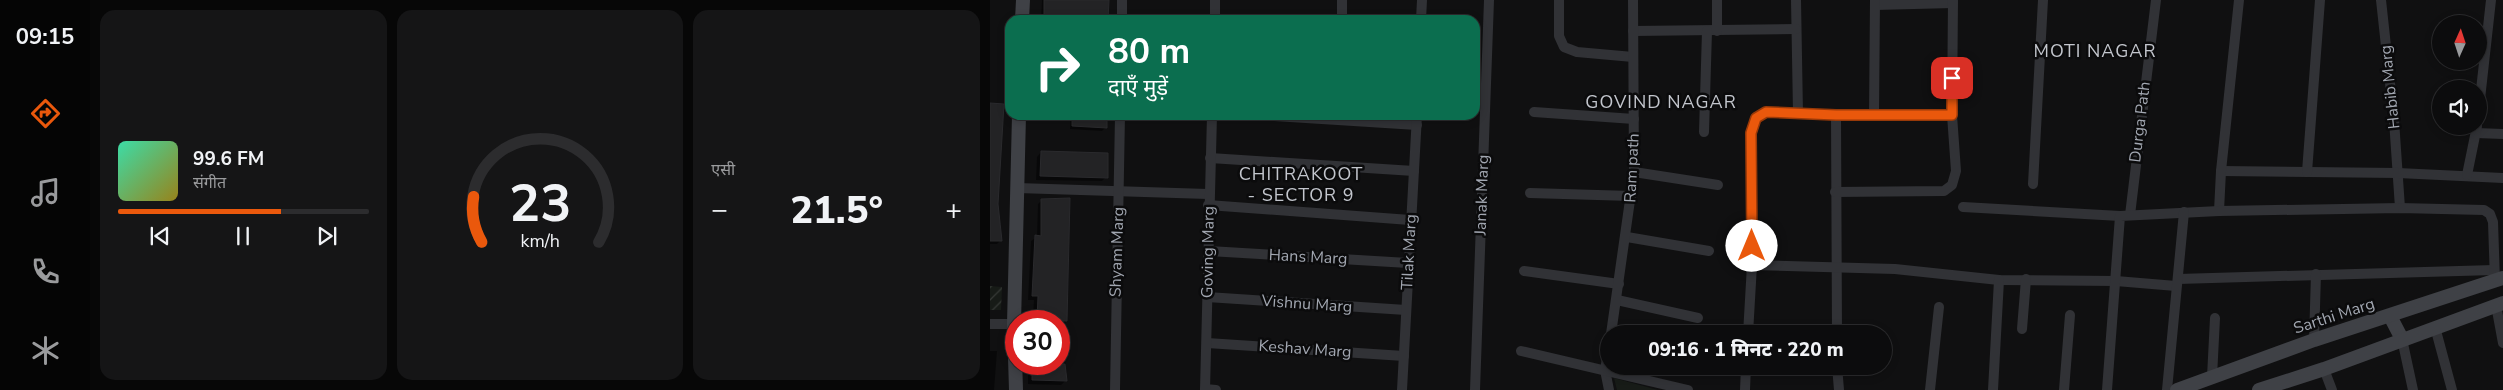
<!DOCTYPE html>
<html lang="hi">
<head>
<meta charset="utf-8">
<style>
  :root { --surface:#0c0c0d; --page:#151516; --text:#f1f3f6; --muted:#9a9b9d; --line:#2c2c2e; --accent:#ea580c }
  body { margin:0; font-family:"Nunito Sans","Noto Sans Devanagari",sans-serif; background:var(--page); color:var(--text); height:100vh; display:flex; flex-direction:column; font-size:19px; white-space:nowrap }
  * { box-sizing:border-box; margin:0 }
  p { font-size:16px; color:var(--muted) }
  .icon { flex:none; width:28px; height:28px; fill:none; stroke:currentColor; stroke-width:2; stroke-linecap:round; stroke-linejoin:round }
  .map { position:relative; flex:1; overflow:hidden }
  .details { display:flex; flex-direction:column; gap:10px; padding:10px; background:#070707; width:900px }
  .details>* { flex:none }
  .top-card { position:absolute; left:15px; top:15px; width:475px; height:105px; border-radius:15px; box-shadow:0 2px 8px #0003,0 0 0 1px var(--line); background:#0b6e4f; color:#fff; overflow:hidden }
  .needle { width:32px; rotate:3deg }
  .tools { position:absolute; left:1442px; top:15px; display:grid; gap:10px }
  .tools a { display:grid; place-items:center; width:55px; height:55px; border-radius:50%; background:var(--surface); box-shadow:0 2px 8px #0003,0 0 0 1px var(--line); font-size:25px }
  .speed { position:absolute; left:15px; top:310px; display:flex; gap:10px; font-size:25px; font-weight:700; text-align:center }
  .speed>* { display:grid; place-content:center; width:65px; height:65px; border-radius:50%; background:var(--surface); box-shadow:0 2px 8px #0003,0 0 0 1px var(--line); line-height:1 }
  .speed .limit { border:8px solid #d22; background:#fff; color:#111 }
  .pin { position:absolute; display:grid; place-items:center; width:42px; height:42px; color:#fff; margin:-21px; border-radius:10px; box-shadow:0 2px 8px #0006 }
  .me { position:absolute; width:55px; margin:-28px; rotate:0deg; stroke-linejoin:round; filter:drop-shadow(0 0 4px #0008) }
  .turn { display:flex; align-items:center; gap:18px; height:105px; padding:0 20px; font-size:22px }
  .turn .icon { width:65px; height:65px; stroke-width:2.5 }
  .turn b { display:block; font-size:35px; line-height:42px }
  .big { font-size:38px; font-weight:800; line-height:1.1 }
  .details .widget { flex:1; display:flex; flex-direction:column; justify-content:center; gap:8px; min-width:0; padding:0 18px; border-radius:15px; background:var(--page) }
  .details .dial { align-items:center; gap:0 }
  .dial svg { height:130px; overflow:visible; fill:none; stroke:var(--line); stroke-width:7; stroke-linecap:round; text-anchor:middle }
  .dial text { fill:var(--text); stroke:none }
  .song { display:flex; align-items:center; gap:15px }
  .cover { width:60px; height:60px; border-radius:8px; background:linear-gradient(135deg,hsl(160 70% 55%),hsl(50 70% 35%)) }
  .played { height:5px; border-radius:2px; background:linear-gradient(90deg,var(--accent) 65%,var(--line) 65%) }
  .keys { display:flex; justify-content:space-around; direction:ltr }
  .heat { display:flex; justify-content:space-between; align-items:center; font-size:28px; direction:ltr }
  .details .tiles { flex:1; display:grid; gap:10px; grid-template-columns:repeat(3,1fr) }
  .trip { position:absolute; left:610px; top:325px; width:292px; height:50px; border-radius:25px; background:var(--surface); box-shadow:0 2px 8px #0003,0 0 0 1px var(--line); font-weight:800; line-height:50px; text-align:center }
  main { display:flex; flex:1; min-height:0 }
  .menu { display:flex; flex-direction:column; width:90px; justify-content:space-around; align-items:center; background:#050505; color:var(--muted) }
  .menu .icon { width:35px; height:35px }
  .menu .on { color:var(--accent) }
  .menu b { font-size:22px; color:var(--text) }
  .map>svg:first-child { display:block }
</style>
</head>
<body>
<main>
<nav class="menu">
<b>09:15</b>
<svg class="icon on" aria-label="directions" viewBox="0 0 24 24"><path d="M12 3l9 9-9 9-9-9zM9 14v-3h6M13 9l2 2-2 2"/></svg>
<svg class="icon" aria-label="music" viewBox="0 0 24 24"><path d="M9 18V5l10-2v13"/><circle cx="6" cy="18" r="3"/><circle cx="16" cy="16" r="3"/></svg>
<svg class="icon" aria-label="phone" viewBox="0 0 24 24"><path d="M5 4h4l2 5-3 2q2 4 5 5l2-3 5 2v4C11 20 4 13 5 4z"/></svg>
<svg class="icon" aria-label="climate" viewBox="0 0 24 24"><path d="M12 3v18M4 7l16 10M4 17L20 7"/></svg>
</nav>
<section class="details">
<div class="tiles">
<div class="widget">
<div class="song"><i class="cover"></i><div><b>99.6 FM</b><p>संगीत</p></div></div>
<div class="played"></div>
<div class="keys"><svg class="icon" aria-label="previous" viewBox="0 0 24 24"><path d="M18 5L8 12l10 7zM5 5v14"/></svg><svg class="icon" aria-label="pause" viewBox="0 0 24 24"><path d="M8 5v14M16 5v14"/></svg><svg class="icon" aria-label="next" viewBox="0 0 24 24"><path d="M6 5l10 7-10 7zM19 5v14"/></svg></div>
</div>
<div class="widget dial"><svg viewBox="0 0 100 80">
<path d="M14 69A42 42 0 1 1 86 69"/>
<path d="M14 69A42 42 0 0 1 9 41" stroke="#ea580c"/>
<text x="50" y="56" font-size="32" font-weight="700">23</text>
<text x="50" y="72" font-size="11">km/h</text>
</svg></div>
<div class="widget"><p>एसी</p>
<div class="heat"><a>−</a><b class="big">21.5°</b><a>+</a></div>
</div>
</div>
</section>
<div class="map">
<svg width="1513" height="390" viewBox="0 0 1513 390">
  <defs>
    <pattern id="garden-furrows" width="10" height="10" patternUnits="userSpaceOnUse" patternTransform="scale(1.25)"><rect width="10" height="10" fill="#171b17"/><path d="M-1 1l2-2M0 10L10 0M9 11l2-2" fill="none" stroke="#363936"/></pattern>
  </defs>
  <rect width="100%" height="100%" fill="#101011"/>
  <polygon fill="#171b17" points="624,378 668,390 627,390"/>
  <polygon fill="url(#garden-furrows)" points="0,286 12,287 11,310 0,310"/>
  <g fill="#0007">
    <polygon points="52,0 119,0 118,20 51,20"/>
    <polygon points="0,104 8,224 11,224 11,240 7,244 0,244"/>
    <polygon points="81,115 116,115 115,128 112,131 80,129"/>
    <polygon points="51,152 116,177 112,181 46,180 47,157"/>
    <polygon points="52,200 79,200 78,297 74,337 76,380 71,385 38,384 38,364 69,364 69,321 38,321 43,316 44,300 38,300 41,241 47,237 48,204"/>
    <polygon points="0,351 7,351 4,390 0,390"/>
  </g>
  <g fill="#232325" stroke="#2a2a2d">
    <polygon points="54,0 119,0 118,20 54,20"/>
    <polygon points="0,103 14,104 8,204 12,241 0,241"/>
    <polygon points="82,115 117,115 117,128 82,126"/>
    <polygon points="51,151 118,153 118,178 50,176"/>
    <polygon points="80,198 77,321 47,321 48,296 42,296 45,235 51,236 51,199"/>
    <polygon points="42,364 75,364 77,381 42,380"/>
  </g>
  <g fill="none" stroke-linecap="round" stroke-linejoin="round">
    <g stroke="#313236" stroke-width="10">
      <polyline points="569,0 569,36 574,47 587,52 643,57"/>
      <polyline points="806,0 808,113"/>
      <polyline points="1391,0 1404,120 1410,208"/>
      <polyline points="885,5 963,3"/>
      <polyline points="132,20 132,0"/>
      <polyline points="225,20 225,0"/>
      <polyline points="352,20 352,0"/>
      <polyline points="431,20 432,0"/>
      <polyline points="643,31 806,29"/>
      <polyline points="727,31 727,0"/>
      <polyline points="1489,108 1501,0"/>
      <polyline points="544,112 644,119"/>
      <polyline points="268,115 427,125"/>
      <polyline points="846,115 847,334"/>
      <polyline points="884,115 885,0"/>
      <polyline points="714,132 717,31"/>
      <polyline points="1486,133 1513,134"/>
      <polyline points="220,158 424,171"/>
      <polyline points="1231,171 1408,173 1513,178"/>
      <polyline points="644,172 728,185"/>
      <polyline points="1317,172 1330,0"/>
      <polyline points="1477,175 1487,126"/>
      <polyline points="1043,184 1053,0"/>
      <polyline points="27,188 218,194"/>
      <polyline points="845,192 954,191 962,185 966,171 962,115 963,0"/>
      <polyline points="540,193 641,196"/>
      <polyline points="218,205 420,220"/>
      <polyline points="973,207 1130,216"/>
      <polyline points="1229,211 1231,171 1249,0"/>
      <polyline points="1140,215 1166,0"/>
      <polyline points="637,237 719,251"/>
      <polyline points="219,251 418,263"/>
      <polyline points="762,265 905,269 1009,280 1126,281 1186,286"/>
      <polyline points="534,271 629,284"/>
      <polyline points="1188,279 1504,270"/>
      <polyline points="217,297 416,310"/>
      <polyline points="627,300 708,318"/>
      <polyline points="1506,305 1513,343"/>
      <polyline points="0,324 24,324"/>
      <polyline points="1445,327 1462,390"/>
      <polyline points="1032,329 1036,279"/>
      <polyline points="621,334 644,172 643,0"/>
      <polyline points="758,334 762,265 761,133 766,118 777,112 846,115 962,115"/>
      <polyline points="1412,339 1423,390"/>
      <polyline points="1324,340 1326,274"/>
      <polyline points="217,343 414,356"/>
      <polyline points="619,348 615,370 619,390"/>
      <polyline points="531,351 698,390"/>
      <polyline points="847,366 849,390"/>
      <polyline points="1334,369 1342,390"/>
      <polyline points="1222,377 1225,318"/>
      <polyline points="215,389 226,390"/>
      <polyline points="125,390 130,115"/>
      <polyline points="215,390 222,115"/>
      <polyline points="412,390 427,115"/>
      <polyline points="485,390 499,0"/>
      <polyline points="755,390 756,366"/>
      <polyline points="940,390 949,307"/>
      <polyline points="1003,390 1009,280"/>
      <polyline points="1074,390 1080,315"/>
      <polyline points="1117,390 1130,216 1229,211 1410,208 1494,210 1500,214 1503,222 1505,281"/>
      <polyline points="1177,390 1194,212"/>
    </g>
    <g stroke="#3f4146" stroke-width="14">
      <polyline points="32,20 33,0"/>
      <polyline points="1400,316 1412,339"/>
      <polyline points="26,390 24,324 29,115"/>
      <polyline points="1187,390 1324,340 1513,278"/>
      <polyline points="1269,390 1334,369 1513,303"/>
    </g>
  </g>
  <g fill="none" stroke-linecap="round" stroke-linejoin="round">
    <g stroke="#983908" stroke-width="12">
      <polyline id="route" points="762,246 761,133 766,118 776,112 846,115 962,115 962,78"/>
    </g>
    <use href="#route" stroke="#ea580c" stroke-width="9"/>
  </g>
  <g text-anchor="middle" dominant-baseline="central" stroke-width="5" stroke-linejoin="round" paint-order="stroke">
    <g font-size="16" fill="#a2a7b1" stroke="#0b0b0c">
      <text transform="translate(1400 87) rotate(-96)">Habib Marg</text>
      <text transform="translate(1150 122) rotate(-83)">Durga Path</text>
      <text transform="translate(642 168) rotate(-87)">Ram path</text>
      <text transform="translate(492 195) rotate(-88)">Janak Marg</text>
      <text transform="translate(127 252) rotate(-88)">Shyam Marg</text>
      <text transform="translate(218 252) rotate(-89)">Goving Marg</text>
      <text transform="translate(419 252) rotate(-87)">Tilak Marg</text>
      <text transform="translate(318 257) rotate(3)">Hans Marg</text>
      <text transform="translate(317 304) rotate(4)">Vishnu Marg</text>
      <text transform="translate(1344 316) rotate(-18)">Sarthi Marg</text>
      <text transform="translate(315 349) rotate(4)">Keshav Marg</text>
    </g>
    <g font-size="18" letter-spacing="1" fill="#c3c6cd" stroke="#0b0b0c">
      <text x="1105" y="51">MOTI NAGAR</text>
      <text x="671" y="102">GOVIND NAGAR</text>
      <text x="311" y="174">CHITRAKOOT<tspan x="311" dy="21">- SECTOR 9</tspan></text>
    </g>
  </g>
</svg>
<div class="tools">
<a><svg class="needle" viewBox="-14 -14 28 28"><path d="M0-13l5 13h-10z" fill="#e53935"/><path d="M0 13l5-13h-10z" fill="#9a9b9d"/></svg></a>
<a><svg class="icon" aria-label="sound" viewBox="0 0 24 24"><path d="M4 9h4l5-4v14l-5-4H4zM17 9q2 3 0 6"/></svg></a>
</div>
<div class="speed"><div class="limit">30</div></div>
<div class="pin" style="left:962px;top:78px;background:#d93025"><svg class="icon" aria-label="arrive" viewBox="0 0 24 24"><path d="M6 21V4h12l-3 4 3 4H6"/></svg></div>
<svg class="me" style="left:762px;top:246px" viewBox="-20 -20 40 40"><circle r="19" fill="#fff"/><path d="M0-13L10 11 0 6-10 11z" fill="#ea580c"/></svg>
<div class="trip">09:16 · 1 मिनट · 220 m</div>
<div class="top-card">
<div class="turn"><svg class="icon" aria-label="right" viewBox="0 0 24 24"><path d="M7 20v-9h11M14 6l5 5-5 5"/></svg><div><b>80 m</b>दाएँ मुड़ें</div></div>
</div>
</div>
</main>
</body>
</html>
